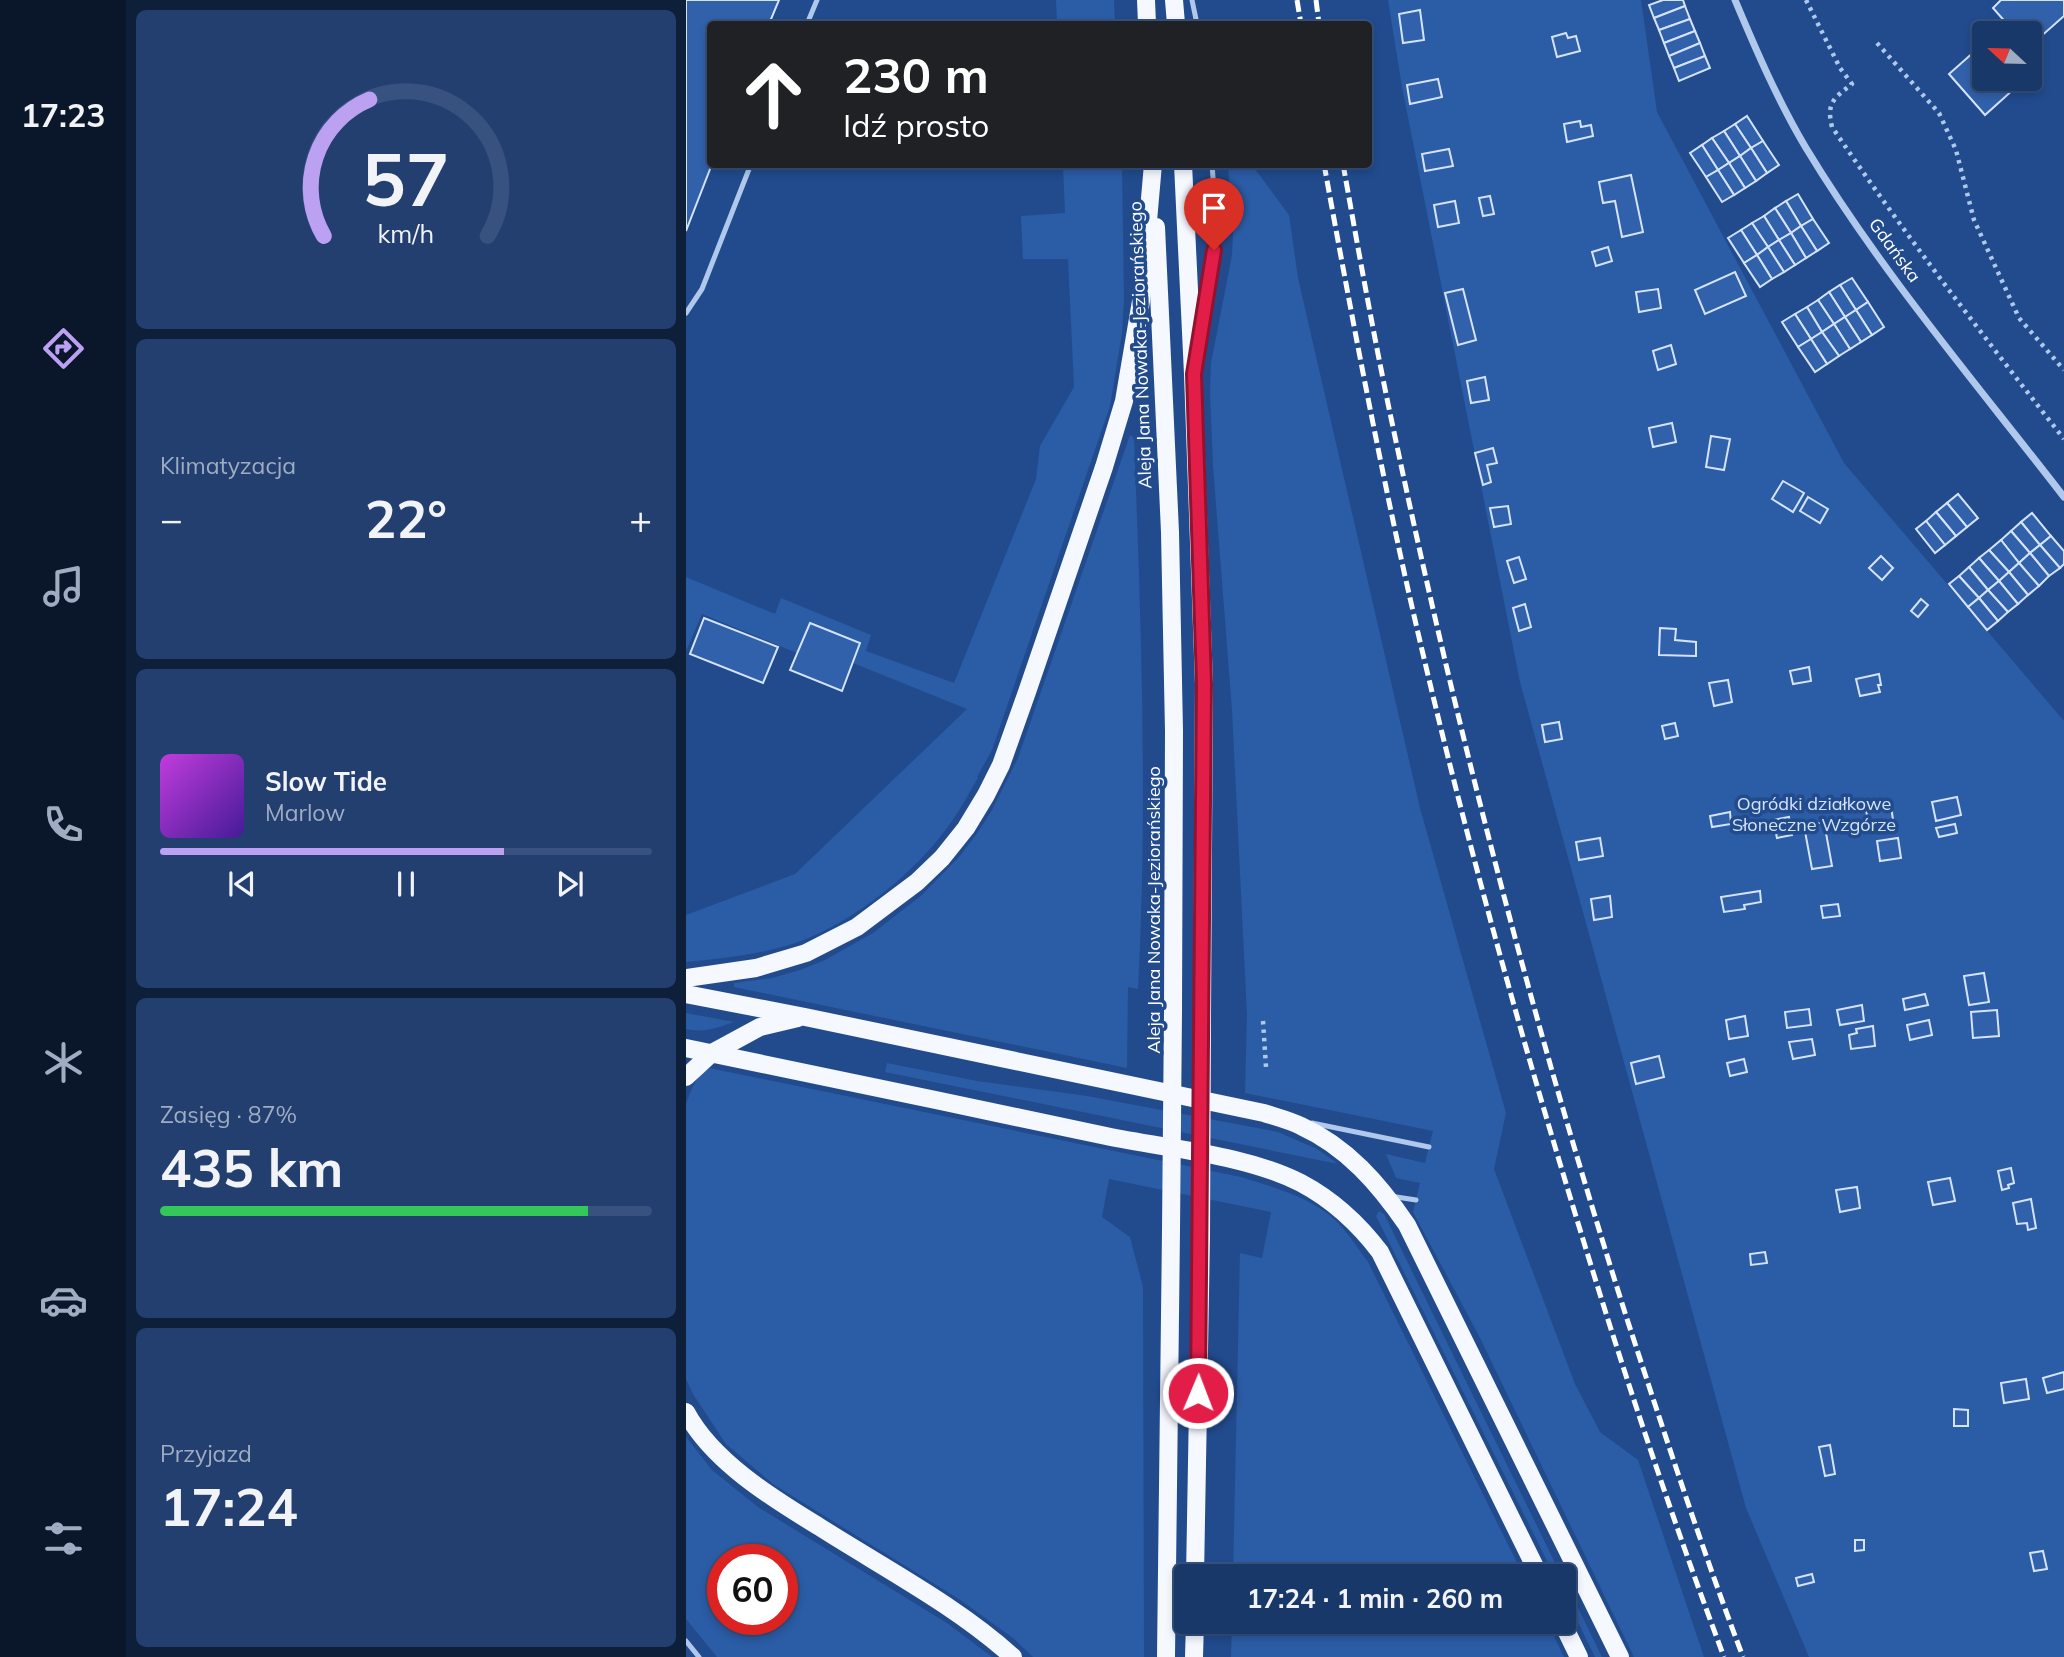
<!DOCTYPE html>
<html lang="pl">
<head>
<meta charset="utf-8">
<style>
  :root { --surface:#19386a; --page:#223f70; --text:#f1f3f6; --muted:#9facc1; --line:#37527e; --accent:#bca0f2 }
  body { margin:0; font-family:Mulish,sans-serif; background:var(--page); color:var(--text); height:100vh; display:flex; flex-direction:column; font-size:26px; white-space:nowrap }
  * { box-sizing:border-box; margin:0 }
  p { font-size:23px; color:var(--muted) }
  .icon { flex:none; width:38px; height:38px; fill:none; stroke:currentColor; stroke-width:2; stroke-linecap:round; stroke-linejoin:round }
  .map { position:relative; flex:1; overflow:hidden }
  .drawer { display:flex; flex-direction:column; gap:10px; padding:10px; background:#0e1f3a; width:560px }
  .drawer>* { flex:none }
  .hud { position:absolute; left:21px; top:21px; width:665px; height:147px; border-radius:7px; box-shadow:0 4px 10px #0003,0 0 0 2px var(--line); background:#202124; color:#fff; overflow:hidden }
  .needle { width:46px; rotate:292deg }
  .fabs { position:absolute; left:1286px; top:21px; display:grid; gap:14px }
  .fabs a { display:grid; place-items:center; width:70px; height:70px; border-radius:7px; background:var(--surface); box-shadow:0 4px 10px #0003,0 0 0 2px var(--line); font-size:35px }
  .speed { position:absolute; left:21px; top:1544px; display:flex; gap:14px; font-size:35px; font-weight:700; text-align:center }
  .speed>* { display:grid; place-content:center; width:91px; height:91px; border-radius:50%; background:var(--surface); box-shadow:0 4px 10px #0003,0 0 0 2px var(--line); line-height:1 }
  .speed .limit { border:10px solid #d22; background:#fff; color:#111 }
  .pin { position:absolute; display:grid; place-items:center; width:60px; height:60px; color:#fff; margin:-72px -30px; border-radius:50% 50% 50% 0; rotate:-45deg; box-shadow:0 0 7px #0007 }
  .pin .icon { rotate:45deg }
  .me { position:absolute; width:77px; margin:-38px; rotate:1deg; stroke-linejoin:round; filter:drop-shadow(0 0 5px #0008) }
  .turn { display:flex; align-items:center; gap:24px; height:147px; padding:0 21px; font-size:32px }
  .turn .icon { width:91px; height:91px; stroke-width:2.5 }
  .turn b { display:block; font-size:49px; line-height:60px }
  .big { font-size:52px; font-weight:700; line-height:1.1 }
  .drawer .card { flex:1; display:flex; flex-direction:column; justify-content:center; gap:10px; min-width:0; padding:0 24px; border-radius:10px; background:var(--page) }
  .drawer .dial { align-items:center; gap:0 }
  .dial svg { height:182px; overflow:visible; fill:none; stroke:var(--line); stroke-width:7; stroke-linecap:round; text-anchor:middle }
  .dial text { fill:var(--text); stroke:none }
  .song { display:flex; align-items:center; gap:21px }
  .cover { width:84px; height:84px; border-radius:10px; background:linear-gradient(135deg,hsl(290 70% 55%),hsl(260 70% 35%)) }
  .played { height:7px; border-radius:4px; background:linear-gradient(90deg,var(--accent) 70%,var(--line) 70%) }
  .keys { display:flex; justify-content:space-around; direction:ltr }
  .heat { display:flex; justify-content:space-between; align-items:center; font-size:38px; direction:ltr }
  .charge { height:10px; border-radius:5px; background:linear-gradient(90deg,#34c759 87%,var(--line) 0) }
  .trip { position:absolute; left:488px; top:1564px; width:402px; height:70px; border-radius:7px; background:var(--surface); box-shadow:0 4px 10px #0003,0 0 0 2px var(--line); font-weight:700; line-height:70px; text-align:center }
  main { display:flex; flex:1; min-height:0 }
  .menu { display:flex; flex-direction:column; width:126px; justify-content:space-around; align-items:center; background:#0a162a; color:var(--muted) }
  .menu .icon { width:49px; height:49px }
  .menu .selected { color:var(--accent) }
  .menu b { font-size:32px; color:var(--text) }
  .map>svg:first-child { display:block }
</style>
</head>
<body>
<main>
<nav class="menu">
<b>17:23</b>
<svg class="icon selected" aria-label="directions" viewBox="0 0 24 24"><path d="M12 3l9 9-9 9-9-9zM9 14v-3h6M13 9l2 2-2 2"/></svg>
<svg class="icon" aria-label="music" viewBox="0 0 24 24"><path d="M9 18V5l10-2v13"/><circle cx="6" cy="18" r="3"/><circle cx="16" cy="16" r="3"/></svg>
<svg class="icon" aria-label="phone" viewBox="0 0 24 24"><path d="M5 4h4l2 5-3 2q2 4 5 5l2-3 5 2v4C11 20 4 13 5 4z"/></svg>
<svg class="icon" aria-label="climate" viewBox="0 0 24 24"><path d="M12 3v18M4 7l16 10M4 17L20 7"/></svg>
<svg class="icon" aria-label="car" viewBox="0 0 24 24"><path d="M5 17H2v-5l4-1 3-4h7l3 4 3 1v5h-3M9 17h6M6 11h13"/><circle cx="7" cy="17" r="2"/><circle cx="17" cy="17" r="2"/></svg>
<svg class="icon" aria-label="filters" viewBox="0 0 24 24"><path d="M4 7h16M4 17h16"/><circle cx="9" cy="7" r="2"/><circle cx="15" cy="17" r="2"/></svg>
</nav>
<section class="drawer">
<div class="card dial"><svg viewBox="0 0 100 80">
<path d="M14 69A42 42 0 1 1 86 69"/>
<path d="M14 69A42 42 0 0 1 34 9" stroke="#bca0f2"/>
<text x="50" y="56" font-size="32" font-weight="700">57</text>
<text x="50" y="72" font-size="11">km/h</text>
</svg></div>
<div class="card"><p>Klimatyzacja</p>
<div class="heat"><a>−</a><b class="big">22°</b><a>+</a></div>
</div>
<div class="card">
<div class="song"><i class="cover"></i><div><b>Slow Tide</b><p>Marlow</p></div></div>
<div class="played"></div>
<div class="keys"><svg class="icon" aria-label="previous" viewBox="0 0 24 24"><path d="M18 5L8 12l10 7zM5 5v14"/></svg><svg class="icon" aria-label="pause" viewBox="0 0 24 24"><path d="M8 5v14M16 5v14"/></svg><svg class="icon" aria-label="next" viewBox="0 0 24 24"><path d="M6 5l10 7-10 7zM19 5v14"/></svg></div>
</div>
<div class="card"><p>Zasięg · 87%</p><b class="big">435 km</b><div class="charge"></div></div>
<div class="card"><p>Przyjazd</p><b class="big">17:24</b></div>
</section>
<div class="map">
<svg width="1378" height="1657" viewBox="0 0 1378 1657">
  <rect width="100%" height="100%" fill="#214b8d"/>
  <g fill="#2b5ca6" fill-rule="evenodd">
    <polygon points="370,0 428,0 429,24 371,24"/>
    <polygon points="702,0 955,0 971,112 1158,463 1378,721 1378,1657 1123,1657 1060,1508 834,682 716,87"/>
    <path d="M377 165H436L438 299 436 333 424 406 306 750 291 777 292 778C282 795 273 812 261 828 225 877 159 929 100 946 67 955 34 959 0 962V915L109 874 281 709 167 663 174 643 124 623 111 653 16 614 0 651V577L89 614 95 598 185 635 180 651 268 683 350 479 354 446 388 387 382 259H337L335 216 379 213Z"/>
    <polygon points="542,165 566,165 603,215 612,278 734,808 820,1113 808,1169 889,1384 914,1432 952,1460 1018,1657 948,1657 793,1336 727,1212 734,1183 710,1178 700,1154 739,1163 747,1131 559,1093 561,1015 546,710 527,466 524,392 525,363 546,255 547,233"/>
    <path d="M444 435 448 438C455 621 462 805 452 989L442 987 441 1068 48 987V983L86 978 114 970 139 960 187 933 236 895 274 856 292 832 306 810 332 758Z"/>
    <path d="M0 1013 48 1022C29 1028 19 1033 0 1029Z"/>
    <polygon points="201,1063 291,1081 401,1096 592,1132 631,1149 652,1164 199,1072"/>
    <path d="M23 1068 555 1177C586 1187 622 1196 647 1218 661 1231 671 1247 682 1262L838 1577H547L554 1253 576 1258 585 1212 423 1179 416 1217 444 1237 457 1287 458 1657H347L327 1638 273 1599 87 1484 40 1444 7 1394 0 1379V1104C5 1090 10 1075 23 1068Z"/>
    <polygon points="693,1211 698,1214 876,1577 869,1577 690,1216"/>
    <path d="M0 1437 26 1470 72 1507 261 1623 306 1657H31L0 1619ZM96 1559V1619H37V1559Z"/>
    <polygon points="878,1581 879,1581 916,1657 909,1657 879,1596"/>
    <polygon points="546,1622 861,1622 878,1657 545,1657"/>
  </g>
  <g fill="#3161ab" stroke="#d5e3f9" stroke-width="2">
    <polygon points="0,0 93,0 83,24 24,24 24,164 26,164 0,231"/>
    <polygon points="977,0 997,0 999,6 968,18 963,5"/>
    <polygon points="1315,0 1378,0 1378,16 1344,46 1344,33 1329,33 1307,8"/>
    <polygon points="999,6 1004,19 973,30 968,18"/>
    <polygon points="734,10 738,40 717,43 713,14"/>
    <polygon points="1004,19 1009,31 978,43 973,30"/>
    <polygon points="1321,24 1329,33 1309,33"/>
    <polygon points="1009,31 1014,43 983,56 978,43"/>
    <polygon points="880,33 882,38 890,36 894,51 871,57 866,37"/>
    <polygon points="1014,43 1019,56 988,68 983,56"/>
    <polygon points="1298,43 1298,79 1339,79 1299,115 1263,74"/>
    <polygon points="1344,51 1356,65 1344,75"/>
    <polygon points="1019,56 1024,68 993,81 988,68"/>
    <polygon points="752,79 756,97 724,104 721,85"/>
    <polygon points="1061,116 1077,141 1065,148 1049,124"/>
    <polygon points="894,121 895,127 905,125 907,136 881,142 878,124"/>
    <polygon points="1049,124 1065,148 1054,156 1038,131"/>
    <polygon points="1038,131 1054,156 1043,163 1026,138"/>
    <polygon points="1026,138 1043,163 1032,170 1016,145"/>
    <polygon points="1077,141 1093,165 1081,173 1065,148"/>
    <polygon points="1016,145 1032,170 1020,177 1004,153"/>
    <polygon points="1065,148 1081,173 1070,181 1054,156"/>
    <polygon points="763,149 767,166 739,171 736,154"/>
    <polygon points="1054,156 1070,181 1059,188 1043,163"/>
    <polygon points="1043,163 1059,188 1048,195 1032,170"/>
    <polygon points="1032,170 1048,195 1036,202 1020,177"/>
    <polygon points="945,175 957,232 936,237 929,201 917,203 913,182"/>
    <polygon points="1112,194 1127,219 1115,226 1100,201"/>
    <polygon points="804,196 808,214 797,216 793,198"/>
    <polygon points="769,201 773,223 752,227 748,205"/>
    <polygon points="1100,201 1115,226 1105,233 1089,208"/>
    <polygon points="1089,208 1105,233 1093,240 1078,216"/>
    <polygon points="1078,216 1093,240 1082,247 1066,223"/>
    <polygon points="1127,219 1143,243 1131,251 1115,226"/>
    <polygon points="1066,223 1082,247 1071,255 1055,230"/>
    <polygon points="1115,226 1131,251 1120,258 1105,233"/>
    <polygon points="1055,230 1071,255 1058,263 1042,238"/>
    <polygon points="1105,233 1120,258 1109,265 1093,240"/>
    <polygon points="1093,240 1109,265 1098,272 1082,247"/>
    <polygon points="922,247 926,261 910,266 906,252"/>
    <polygon points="1082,247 1098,272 1086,279 1071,255"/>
    <polygon points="1071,255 1086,279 1074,287 1058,263"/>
    <polygon points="1049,272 1060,296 1019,314 1009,290"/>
    <polygon points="1166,278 1182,302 1170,310 1154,285"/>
    <polygon points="1154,285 1170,310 1159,317 1143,292"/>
    <polygon points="777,289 790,340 772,345 759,293"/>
    <polygon points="972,289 975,308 953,312 950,292"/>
    <polygon points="1143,292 1159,317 1148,324 1132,300"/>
    <polygon points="1132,300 1148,324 1136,332 1121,307"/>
    <polygon points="1182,302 1198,327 1186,335 1170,310"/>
    <polygon points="1121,307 1136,332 1125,339 1109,314"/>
    <polygon points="1170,310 1186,335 1175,342 1159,317"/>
    <polygon points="1109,314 1125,339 1112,347 1096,322"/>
    <polygon points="1159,317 1175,342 1164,349 1148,324"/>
    <polygon points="1148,324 1164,349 1153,356 1136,332"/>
    <polygon points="1136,332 1153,356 1141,364 1125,339"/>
    <polygon points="1125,339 1141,364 1129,372 1112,347"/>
    <polygon points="985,345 990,364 972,370 967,351"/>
    <polygon points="799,377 803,400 785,403 781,381"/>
    <polygon points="986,423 990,442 967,447 963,428"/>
    <polygon points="1025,436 1044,439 1038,470 1020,467"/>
    <polygon points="807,448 811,463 801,465 805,482 797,485 789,453"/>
    <polygon points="1097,481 1118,493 1107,512 1086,499"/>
    <polygon points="1272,494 1292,518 1281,527 1261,503"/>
    <polygon points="1122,497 1142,509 1134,523 1114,511"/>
    <polygon points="1261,503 1281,527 1270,536 1250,512"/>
    <polygon points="822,506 825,524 808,527 804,508"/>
    <polygon points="1250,512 1270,536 1259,545 1240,521"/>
    <polygon points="1346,513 1365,536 1354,545 1335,522"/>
    <polygon points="1240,521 1259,545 1249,553 1230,529"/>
    <polygon points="1335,522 1354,545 1344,553 1325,531"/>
    <polygon points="1325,531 1344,553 1333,563 1315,540"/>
    <polygon points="1365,536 1378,551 1378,564 1374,568 1354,545"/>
    <polygon points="1315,540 1333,563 1323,572 1303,550"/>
    <polygon points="1354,545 1374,568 1363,576 1344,553"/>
    <polygon points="1303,550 1323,572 1313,581 1293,558"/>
    <polygon points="1344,553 1363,576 1353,586 1333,563"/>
    <polygon points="1195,556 1207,568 1196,580 1183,568"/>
    <polygon points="833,557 840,579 828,583 821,561"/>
    <polygon points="1293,558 1313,581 1302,590 1283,567"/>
    <polygon points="1333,563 1353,586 1342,595 1323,572"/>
    <polygon points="1283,567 1302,590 1293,598 1273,576"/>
    <polygon points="1323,572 1342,595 1332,604 1313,581"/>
    <polygon points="1273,576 1293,598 1282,607 1263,584"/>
    <polygon points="1313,581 1332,604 1322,612 1302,590"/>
    <polygon points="1302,590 1322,612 1312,621 1293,598"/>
    <polygon points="1293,598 1312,621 1301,630 1282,607"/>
    <polygon points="1235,599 1242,605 1232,617 1225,611"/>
    <polygon points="839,604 845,627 833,631 827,608"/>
    <polygon points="18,618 92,647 77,683 4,654"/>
    <polygon points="124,623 174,643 156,691 104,670"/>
    <polygon points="974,628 990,629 989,640 1010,642 1010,656 973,655"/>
    <polygon points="1123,667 1125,681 1107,684 1104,671"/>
    <polygon points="1193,674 1195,685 1192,685 1194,692 1174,696 1170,679"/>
    <polygon points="1042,680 1046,702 1028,706 1023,683"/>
    <polygon points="873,722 876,739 859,742 856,725"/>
    <polygon points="989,723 992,736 979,739 976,726"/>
    <polygon points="1271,797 1275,815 1250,821 1246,802"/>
    <polygon points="1205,806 1208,827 1183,830 1180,809"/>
    <polygon points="1044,812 1045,824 1026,827 1024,816"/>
    <polygon points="1103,817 1106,835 1091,838 1087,820"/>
    <polygon points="1138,822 1146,866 1126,869 1118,826"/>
    <polygon points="1269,824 1271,833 1253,837 1250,828"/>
    <polygon points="914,838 917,856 893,860 890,842"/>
    <polygon points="1212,838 1215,858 1194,861 1191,841"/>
    <polygon points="1074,891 1075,902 1058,905 1059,909 1038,912 1035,897"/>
    <polygon points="924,896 926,917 908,920 905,899"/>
    <polygon points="1152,904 1154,916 1137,918 1135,906"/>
    <polygon points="1298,973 1303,1002 1283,1005 1278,976"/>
    <polygon points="1239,994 1242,1005 1219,1010 1217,999"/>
    <polygon points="1176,1005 1178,1021 1154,1025 1151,1010"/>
    <polygon points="1123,1009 1125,1025 1101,1028 1099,1012"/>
    <polygon points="1311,1010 1313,1036 1287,1038 1285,1012"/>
    <polygon points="1059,1016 1062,1036 1043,1039 1040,1020"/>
    <polygon points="1243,1020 1246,1035 1224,1040 1221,1025"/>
    <polygon points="1187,1026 1189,1046 1165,1049 1163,1035 1171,1033 1170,1029"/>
    <polygon points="1126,1039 1129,1055 1107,1059 1103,1042"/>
    <polygon points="973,1056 978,1077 950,1084 945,1063"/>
    <polygon points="1058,1059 1061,1072 1044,1076 1041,1063"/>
    <polygon points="1325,1168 1328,1183 1322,1185 1323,1188 1316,1190 1312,1171"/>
    <polygon points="1264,1178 1269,1201 1247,1205 1242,1182"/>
    <polygon points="1171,1187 1174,1208 1154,1212 1150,1190"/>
    <polygon points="1345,1199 1350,1228 1342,1230 1341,1223 1331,1224 1327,1203"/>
    <polygon points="1079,1252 1081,1263 1065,1265 1064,1254"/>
    <polygon points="1378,1372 1378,1389 1361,1393 1357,1378"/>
    <polygon points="1340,1379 1343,1399 1318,1403 1315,1383"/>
    <polygon points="1268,1409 1282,1410 1282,1426 1268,1426"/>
    <polygon points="1144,1445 1149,1474 1139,1476 1133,1447"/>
    <polygon points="1169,1540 1178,1540 1178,1550 1169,1551"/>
    <polygon points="1357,1551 1361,1569 1348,1571 1344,1553"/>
    <polygon points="1126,1574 1128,1582 1112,1586 1110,1578"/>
  </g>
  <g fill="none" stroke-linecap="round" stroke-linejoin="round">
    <g stroke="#afc8ec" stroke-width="4.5" stroke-dasharray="3.5 5" stroke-linecap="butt">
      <path d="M1120 0 1154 68 1166 84C1148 98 1140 103 1146 127 1219 235 1298 337 1378 439"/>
      <polyline points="1191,43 1253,113 1270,150 1288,220 1333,318 1378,370"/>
      <polyline points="577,1021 580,1067"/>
    </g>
    <g stroke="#afc8ec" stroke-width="5">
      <polyline points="506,0 511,24"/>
      <polyline points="121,24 131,0"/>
      <polyline points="0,313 16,289 65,164"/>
      <polyline points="513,339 528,251 529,205 526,164"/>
      <polyline points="626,1123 743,1147"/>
      <polyline points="704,1196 730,1200"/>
      <polyline points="0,1641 13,1657"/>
    </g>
    <path stroke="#afc8ec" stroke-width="7" d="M1049 0C1070 50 1092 101 1120 148 1195 272 1290 383 1378 497"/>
    <g stroke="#f5f8ff" stroke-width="18">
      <polyline points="460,0 461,24"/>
      <polyline points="488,0 490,24"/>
      <polyline points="497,164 507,374 518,684 516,1016"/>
      <polyline points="470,227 484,532 488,731 487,1011"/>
      <polyline points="0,978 70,968 120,953 171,927 231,882 256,858 280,828 300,795 315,765 341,692 418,467 438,401 455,301 467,164"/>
      <path d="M0 994 119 1017 578 1113C590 1117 603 1120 615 1126 661 1147 693 1184 721 1225L934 1657"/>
      <path d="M0 1048C140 1076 280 1107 420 1136 482 1149 558 1154 615 1183 647 1200 672 1223 694 1252L854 1577"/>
      <polyline points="0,1077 26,1053 74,1027 112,1018"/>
      <path d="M0 1412C26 1461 86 1498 132 1526 196 1567 271 1606 327 1657"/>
      <polyline points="509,1577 515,1236"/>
      <polyline points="876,1622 893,1657"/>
      <polyline points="480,1657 485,1230"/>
      <polyline points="508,1657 509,1622"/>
    </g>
    <g stroke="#fff" stroke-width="5" stroke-dasharray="12 5" stroke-linecap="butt">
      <polyline points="611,0 615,24"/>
      <polyline points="630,0 633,24"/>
      <path d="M638 164C663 302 689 440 719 576 764 776 817 974 876 1170 925 1334 978 1497 1038 1657"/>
      <path d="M657 164C673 254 689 343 708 432 771 731 848 1027 941 1319 978 1432 1015 1546 1057 1657"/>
    </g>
    <g stroke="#f5f8ff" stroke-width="18">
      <polyline points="485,1230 487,1011"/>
      <polyline points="515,1236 516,1016"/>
    </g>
  </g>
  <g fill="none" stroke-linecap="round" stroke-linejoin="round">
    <g stroke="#92132f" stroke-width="18">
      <polyline id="route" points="512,1393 518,684 508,374 528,250"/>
    </g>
    <use href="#route" stroke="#e11d48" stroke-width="12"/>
  </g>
  <g text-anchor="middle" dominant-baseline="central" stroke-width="7" stroke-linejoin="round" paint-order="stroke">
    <g font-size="18" fill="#fff" stroke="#214b8d">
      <text transform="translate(1209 250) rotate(54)">Gdańska</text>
      <text transform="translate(454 345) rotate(-92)">Aleja Jana Nowaka-Jeziorańskiego</text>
      <text transform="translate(467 910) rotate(-90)">Aleja Jana Nowaka-Jeziorańskiego</text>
    </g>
    <g font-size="18" fill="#d5e3f9" stroke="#214b8d">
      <text x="1128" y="803">Ogródki działkowe<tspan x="1128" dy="21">Słoneczne Wzgórze</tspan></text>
    </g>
  </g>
</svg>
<div class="fabs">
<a><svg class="needle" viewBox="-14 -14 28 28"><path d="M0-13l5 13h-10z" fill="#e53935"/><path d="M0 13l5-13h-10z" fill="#9facc1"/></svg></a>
</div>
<div class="speed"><div class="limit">60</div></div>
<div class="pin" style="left:528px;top:250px;background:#d93025"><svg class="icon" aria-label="arrive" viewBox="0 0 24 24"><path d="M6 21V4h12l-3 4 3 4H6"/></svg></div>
<svg class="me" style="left:512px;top:1393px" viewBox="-20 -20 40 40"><circle r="17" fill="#e11d48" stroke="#fff" stroke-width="3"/><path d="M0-11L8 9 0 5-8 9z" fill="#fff"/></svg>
<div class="trip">17:24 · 1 min · 260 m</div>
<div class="hud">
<div class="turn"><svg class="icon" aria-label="ahead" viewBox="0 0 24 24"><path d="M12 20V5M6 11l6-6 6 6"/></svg><div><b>230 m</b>Idź prosto</div></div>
</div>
</div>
</main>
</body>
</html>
